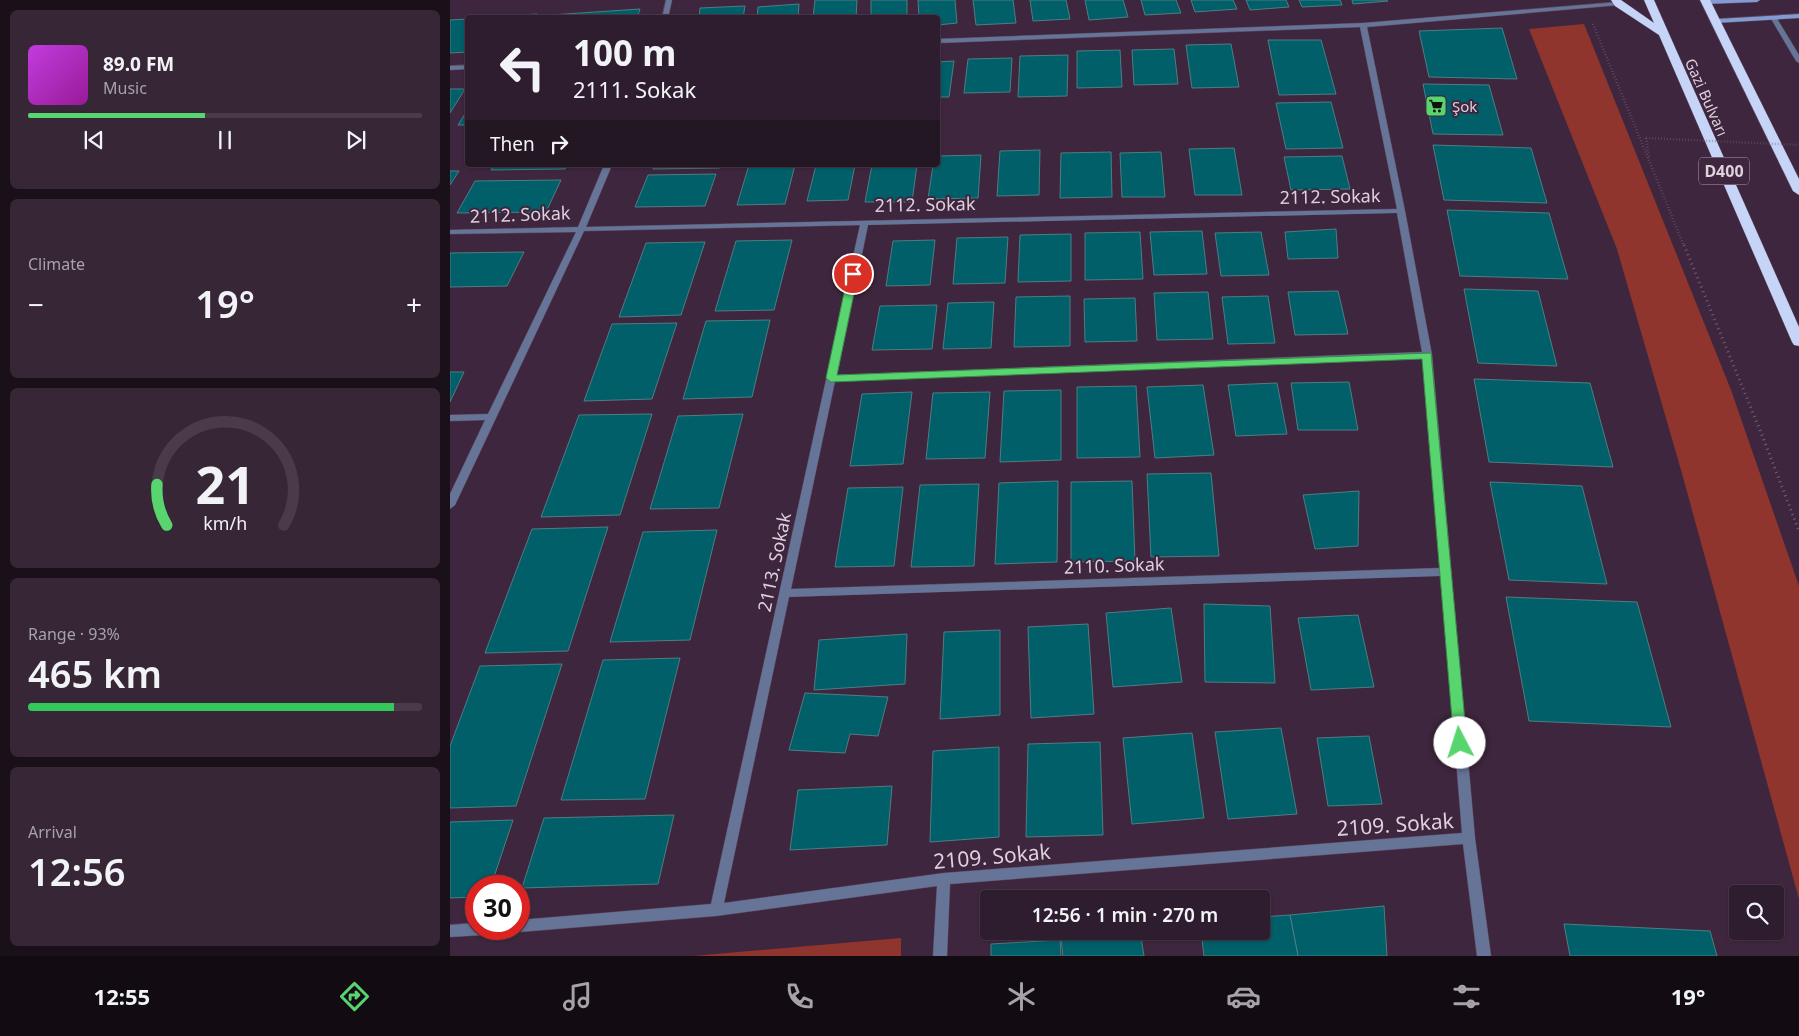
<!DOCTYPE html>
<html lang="en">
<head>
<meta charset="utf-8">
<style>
  :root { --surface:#2e1d2e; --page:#362636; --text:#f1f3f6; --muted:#a7a2aa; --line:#493b4a; --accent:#59d56f }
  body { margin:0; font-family:"Noto Sans",sans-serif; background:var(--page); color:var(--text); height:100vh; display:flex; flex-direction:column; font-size:19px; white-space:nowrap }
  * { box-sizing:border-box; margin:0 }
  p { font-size:16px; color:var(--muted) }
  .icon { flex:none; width:28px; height:28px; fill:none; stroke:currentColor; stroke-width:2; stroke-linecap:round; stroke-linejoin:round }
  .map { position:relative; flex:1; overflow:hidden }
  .sheet { display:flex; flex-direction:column; gap:10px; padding:10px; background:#191019; width:450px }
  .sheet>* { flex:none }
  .hud { position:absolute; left:15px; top:15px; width:475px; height:152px; border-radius:5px; box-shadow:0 1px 4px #0004,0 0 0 1px var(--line); background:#2e1d2e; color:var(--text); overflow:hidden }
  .controls { position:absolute; left:1279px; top:885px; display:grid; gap:10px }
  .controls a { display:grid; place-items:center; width:55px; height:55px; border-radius:5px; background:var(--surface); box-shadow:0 1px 4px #0004,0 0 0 1px var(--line); font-size:25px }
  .speed { position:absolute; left:15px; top:875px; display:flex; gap:10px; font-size:25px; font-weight:700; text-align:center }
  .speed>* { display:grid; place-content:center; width:65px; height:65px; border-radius:50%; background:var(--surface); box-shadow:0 1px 4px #0004,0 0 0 1px var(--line); line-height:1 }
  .speed .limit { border:8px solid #d22; background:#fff; color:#111 }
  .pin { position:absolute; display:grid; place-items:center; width:42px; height:42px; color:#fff; margin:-21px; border:2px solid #fff; border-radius:50%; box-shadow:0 1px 5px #0007 }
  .me { position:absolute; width:55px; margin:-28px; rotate:355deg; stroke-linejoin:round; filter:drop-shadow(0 0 4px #0008) }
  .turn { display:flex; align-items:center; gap:18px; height:105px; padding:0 25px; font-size:22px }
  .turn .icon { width:65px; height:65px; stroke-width:2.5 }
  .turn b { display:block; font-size:35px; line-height:42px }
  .then { display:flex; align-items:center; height:48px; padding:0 25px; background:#0003; gap:10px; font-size:19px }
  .big { font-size:38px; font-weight:600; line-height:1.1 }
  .sheet .card { flex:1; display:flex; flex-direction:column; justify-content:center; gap:8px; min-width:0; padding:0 18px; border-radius:8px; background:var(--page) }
  .sheet .dial { align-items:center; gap:0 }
  .dial svg { height:130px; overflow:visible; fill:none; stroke:var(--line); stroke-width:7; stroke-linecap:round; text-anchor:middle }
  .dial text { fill:var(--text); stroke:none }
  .song { display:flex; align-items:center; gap:15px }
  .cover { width:60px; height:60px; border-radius:8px; background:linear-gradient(135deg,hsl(290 70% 55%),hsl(300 70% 35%)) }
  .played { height:5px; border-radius:2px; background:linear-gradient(90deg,var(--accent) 45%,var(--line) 45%) }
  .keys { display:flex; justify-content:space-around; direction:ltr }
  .heat { display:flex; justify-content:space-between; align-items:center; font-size:28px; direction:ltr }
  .charge { height:8px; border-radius:4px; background:linear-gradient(90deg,#34c759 93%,var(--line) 0) }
  .trip { position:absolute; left:530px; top:890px; width:290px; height:50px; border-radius:5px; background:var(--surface); box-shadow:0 1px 4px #0004,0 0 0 1px var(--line); font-weight:600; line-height:50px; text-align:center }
  .menu { display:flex; height:80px; justify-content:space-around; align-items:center; background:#120c12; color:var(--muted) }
  .menu .icon { width:35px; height:35px }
  .menu .on { color:var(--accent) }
  .menu b { font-size:22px; color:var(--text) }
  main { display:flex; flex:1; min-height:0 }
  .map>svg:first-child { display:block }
</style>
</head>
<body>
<main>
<section class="sheet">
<div class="card">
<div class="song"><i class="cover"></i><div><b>89.0 FM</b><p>Music</p></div></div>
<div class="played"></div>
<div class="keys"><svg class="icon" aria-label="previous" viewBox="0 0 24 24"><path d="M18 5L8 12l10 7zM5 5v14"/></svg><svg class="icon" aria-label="pause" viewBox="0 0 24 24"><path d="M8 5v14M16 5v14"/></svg><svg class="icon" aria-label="next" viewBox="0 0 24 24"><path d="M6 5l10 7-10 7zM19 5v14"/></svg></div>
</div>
<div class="card"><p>Climate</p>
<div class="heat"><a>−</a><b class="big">19°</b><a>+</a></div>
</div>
<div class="card dial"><svg viewBox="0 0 100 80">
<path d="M14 69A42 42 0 1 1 86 69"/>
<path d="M14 69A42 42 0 0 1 8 44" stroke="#59d56f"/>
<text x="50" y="56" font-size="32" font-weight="700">21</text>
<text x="50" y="72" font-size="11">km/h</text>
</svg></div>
<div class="card"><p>Range · 93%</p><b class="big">465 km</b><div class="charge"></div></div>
<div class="card"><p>Arrival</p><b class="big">12:56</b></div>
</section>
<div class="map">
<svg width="1349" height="956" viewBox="0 0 1349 956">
  <rect width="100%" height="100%" fill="#3e273e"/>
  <g fill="#8f352e">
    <polygon points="1134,24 1281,390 1349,586 1349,899 1231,470 1167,249 1079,29"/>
    <polygon points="451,938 451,956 243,956"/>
  </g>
  <g fill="#005f69" stroke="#4f7d84">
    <polygon points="365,0 407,0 406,18 363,18"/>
    <rect x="421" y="0" width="36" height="18"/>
    <polygon points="468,0 505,0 507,23 488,25 488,18 469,18"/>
    <polygon points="523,0 563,0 566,23 526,25"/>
    <polygon points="580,0 616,0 620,19 583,21"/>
    <polygon points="635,0 673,0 678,17 639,20"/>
    <polygon points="691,0 726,0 731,13 695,15"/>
    <polygon points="741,0 783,0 787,9 745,12"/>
    <polygon points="796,0 836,0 839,7 800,10"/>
    <polygon points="849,0 890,0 892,5 852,7"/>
    <polygon points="902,0 937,0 938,1 903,4"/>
    <polygon points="349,4 348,18 307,18 308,7"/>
    <polygon points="295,6 293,18 249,18 250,8"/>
    <polygon points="190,9 187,18 99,18 100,15"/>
    <polygon points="87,14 86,18 45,18 45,17"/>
    <polygon points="18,19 18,52 0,53 0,20"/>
    <polygon points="1052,28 1067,79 979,77 969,31"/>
    <polygon points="818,40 871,40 886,94 829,95"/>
    <polygon points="781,44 789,87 742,88 736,45"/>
    <polygon points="724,49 728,84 684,85 682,50"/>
    <polygon points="670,50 672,87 627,88 627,51"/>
    <polygon points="618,55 617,96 568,97 570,56"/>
    <polygon points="562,58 560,92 514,93 518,59"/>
    <polygon points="504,61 499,97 488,97 488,62"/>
    <polygon points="973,84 1039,85 1053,135 983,134"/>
    <polygon points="0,89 15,89 0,113"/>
    <polygon points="881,102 893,148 836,149 826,103"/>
    <polygon points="18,109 18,125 8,125"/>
    <polygon points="983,145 1081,148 1097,203 994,200"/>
    <polygon points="784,148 792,195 745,195 739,149"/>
    <polygon points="590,150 589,195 547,196 550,151"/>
    <polygon points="661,152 662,197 610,198 611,153"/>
    <polygon points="711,152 715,197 672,197 670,153"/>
    <polygon points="531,155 528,198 478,199 483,165 488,165 488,156"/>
    <polygon points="892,156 900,189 841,190 834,157"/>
    <polygon points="44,165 117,165 115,169 41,170"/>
    <polygon points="204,165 271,165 270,168 203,169"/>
    <polygon points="299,165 345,165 335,204 287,205"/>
    <polygon points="366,165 405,165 398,200 357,201"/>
    <polygon points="422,165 467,165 462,202 415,202"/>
    <polygon points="0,171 9,171 0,185"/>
    <polygon points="266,174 255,206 185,207 198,175"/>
    <polygon points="111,180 96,212 7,213 25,181"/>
    <polygon points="997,210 1099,213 1118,279 1010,276"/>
    <polygon points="886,229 888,258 838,259 835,232"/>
    <polygon points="752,231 757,274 704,275 700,232"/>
    <polygon points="690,232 693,279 635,280 635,233"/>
    <polygon points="811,232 819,275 771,276 765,233"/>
    <polygon points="621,234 621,281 568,282 570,235"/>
    <polygon points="558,237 555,283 503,284 507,238"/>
    <polygon points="342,240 324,310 265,311 286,241"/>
    <polygon points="485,240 480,285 436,286 443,241"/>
    <polygon points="255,242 231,315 169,317 196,243"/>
    <polygon points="74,252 57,286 0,287 0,253"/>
    <polygon points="1014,289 1088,291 1107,366 1028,363"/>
    <polygon points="888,291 898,334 845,335 838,292"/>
    <polygon points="758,292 763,339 707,340 704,293"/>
    <polygon points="620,296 620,346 564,347 566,297"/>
    <polygon points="818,296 825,343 778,344 772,297"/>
    <polygon points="685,298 687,341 635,342 634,299"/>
    <polygon points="544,302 541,348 493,349 498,303"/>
    <polygon points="487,305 482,349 422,350 430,306"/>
    <polygon points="320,320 302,397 233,399 256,321"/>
    <polygon points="227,323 202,399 134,401 162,324"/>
    <polygon points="0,372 14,372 0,402"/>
    <polygon points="1024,379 1140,383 1163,467 1039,462"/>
    <polygon points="899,382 908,430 848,430 841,383"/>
    <polygon points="827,383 837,434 786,436 778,385"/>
    <polygon points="753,385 764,455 705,458 697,387"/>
    <polygon points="686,386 690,457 627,458 627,387"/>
    <polygon points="611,390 611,460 550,462 554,391"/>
    <polygon points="462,392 453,464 400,466 412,394"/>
    <polygon points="540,392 535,458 476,459 483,393"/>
    <polygon points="202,414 170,515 91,517 129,415"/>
    <polygon points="293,414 269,508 200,509 228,416"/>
    <polygon points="761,473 769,556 701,557 697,474"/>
    <polygon points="608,481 607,562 545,564 549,483"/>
    <polygon points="682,481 685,561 621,562 621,482"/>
    <polygon points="1040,482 1132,486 1157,584 1059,580"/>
    <polygon points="529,484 524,566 461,567 470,485"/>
    <polygon points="453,487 444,566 385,567 398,488"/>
    <polygon points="909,491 908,546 865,549 853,495"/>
    <polygon points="158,527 118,651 35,653 82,529"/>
    <polygon points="267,530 240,640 160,642 193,532"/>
    <polygon points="1056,597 1187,602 1221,727 1079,721"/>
    <polygon points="754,604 820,606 825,683 755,682"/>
    <polygon points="721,608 732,682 663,687 656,613"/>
    <polygon points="908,615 924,687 861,690 848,618"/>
    <polygon points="638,624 644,714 581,718 578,627"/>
    <polygon points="550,630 550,715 490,719 494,632"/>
    <polygon points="457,634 455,684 364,690 369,640"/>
    <polygon points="230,658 195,799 111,800 153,660"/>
    <polygon points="112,664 66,806 0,808 0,746 30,666"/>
    <polygon points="355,693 438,697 428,736 400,734 395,753 339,750"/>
    <polygon points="831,728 847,814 778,819 765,732"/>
    <polygon points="742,733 754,818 682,824 673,738"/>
    <polygon points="919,736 932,804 878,806 867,738"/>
    <polygon points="650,742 653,835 576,837 578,744"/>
    <polygon points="549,747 549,837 480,842 483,751"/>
    <polygon points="442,786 437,845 340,850 348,790"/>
    <polygon points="224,815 208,884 72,888 94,818"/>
    <polygon points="63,820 41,886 26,886 26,897 0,898 0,822"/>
    <polygon points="934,906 937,956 848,956 840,915"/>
    <polygon points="840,915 848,956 754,956 751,931 811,931 811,917"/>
    <polygon points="1114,924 1260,931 1267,956 1120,956"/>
    <polygon points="610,931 690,931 694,956 613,956"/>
    <polygon points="610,940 611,956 541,956 541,944"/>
  </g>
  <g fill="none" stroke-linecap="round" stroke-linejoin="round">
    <g stroke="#5b455b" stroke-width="1">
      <g id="street">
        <polygon points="216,0 222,0 218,18 212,18"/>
        <path d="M1168 2 1171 4 1170 5 917 27 955 211 982 355 1025 838 1041 956H1027L1013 844 500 884 497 956H483L487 886 266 916 69 932 64 930V929H69V920L261 904 410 225 134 231 5 505 0 509V494L35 420 0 421V415L38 414 126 232 0 234V230L128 227 154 165H162L136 227 947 209 910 27 488 43V39L913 23ZM947 213 972 352 387 375 418 225ZM973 358 990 568 341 589 385 381ZM991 576 1012 833 494 873 274 903 339 597Z"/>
        <polygon points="1321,16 1326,17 1349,55 1349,63 1346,61 1320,17"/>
        <polygon points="18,65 18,69 0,70 0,66"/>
        <polygon points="26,923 26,929 40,929 38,933 33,935 0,937 0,925"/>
      </g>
    </g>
    <g stroke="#5b455b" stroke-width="1">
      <g id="secondary">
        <polygon points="1310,0 1307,2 1256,4 1253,2 1257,0"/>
        <polygon points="1349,14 1349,18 1266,23 1263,21 1266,19"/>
      </g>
    </g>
    <g stroke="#5b455b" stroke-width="1">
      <g id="highway">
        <polygon points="1161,0 1171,0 1204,23 1194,0 1204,0 1349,327 1349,346 1344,345 1342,342 1209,35 1165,6"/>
        <polygon points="1250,0 1260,0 1349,179 1349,195 1343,191"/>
      </g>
    </g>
    <g stroke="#756074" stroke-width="2.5" stroke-dasharray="0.5 2.5" stroke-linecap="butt">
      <polyline points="1143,24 1234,246"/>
      <polyline points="1196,138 1199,157"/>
    </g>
    <polyline stroke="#756074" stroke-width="3" stroke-dasharray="1 4" stroke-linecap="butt" points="1234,245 1310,430 1349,531"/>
    <use href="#street" fill="#667497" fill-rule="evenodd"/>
    <use href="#secondary" fill="#839ad2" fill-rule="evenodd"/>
    <use href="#highway" fill="#c5d4f7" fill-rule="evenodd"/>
    <polyline stroke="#756074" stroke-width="2.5" stroke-dasharray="0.5 2.5" stroke-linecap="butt" points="1196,138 1349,145"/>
  </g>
  <polygon fill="#59d56f" stroke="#3a8a48" points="403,271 408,274 387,375 981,353 1017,743 1015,747 1010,749 1006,747 1004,743 972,359 381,382 376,378 398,274"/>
  <defs>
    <g id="supermarket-square" transform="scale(1.125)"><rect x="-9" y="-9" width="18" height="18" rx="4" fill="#59d56f" stroke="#3e273e"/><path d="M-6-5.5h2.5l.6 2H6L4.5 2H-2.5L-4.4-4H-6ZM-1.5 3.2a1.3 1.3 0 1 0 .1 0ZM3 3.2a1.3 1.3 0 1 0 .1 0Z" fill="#111"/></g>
  </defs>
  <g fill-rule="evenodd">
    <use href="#supermarket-square" x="986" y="106"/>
  </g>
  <g text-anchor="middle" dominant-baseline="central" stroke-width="4" stroke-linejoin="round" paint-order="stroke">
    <g font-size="15" fill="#dfd0de" stroke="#3e273e">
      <text transform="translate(1257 97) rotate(66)">Gazi Bulvarı</text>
    </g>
    <g font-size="15" fill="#dfd0de" stroke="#3e273e" text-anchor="start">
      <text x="1002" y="106">Şok</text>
    </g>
    <rect fill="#3e273e" stroke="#af9dae" stroke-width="1" x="1249" y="157.5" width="50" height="27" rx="4"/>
    <g font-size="16" font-weight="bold" fill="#dfd0de">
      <text x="1274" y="171">D400</text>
    </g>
    <g font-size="18" fill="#dfd0de" stroke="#3e273e">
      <text transform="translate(880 196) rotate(-1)">2112. Sokak</text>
      <text transform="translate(475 204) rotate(-1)">2112. Sokak</text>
      <text transform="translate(70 214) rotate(-2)">2112. Sokak</text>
      <text transform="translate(324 562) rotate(-78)">2113. Sokak</text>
      <text transform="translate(664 565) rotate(-2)">2110. Sokak</text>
    </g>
    <g font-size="21" fill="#dfd0de" stroke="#3e273e">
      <text transform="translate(945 824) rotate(-4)">2109. Sokak</text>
      <text transform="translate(542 856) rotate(-5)">2109. Sokak</text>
    </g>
  </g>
</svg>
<div class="controls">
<a><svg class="icon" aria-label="search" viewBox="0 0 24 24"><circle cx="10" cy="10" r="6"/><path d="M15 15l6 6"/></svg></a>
</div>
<div class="speed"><div class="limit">30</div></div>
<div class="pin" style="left:403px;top:274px;background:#d93025"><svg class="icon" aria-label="arrive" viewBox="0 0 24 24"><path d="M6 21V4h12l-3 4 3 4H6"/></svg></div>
<svg class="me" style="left:1010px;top:743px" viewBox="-20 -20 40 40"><circle r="19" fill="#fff"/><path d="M0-13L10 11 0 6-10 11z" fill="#59d56f"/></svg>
<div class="trip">12:56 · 1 min · 270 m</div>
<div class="hud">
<div class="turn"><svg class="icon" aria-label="left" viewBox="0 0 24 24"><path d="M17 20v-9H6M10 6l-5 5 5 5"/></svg><div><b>100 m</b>2111. Sokak</div></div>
<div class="then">Then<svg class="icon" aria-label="right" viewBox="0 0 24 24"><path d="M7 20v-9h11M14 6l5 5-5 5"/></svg></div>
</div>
</div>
</main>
<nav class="menu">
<b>12:55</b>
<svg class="icon on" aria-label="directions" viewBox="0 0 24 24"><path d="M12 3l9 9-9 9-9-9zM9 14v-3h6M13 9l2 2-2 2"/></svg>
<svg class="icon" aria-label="music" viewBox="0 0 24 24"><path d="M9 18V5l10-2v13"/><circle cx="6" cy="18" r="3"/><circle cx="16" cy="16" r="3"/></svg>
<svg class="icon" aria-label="phone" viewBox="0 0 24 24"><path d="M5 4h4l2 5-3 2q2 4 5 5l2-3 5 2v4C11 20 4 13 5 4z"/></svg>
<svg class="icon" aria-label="climate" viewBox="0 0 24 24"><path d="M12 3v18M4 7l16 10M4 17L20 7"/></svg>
<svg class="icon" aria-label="car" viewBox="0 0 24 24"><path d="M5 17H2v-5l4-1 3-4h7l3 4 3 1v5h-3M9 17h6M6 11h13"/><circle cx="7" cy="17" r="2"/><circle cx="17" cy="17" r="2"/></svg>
<svg class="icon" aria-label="filters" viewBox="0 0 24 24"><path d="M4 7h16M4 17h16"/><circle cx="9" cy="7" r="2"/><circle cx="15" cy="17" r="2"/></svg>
<b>19°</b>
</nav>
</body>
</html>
